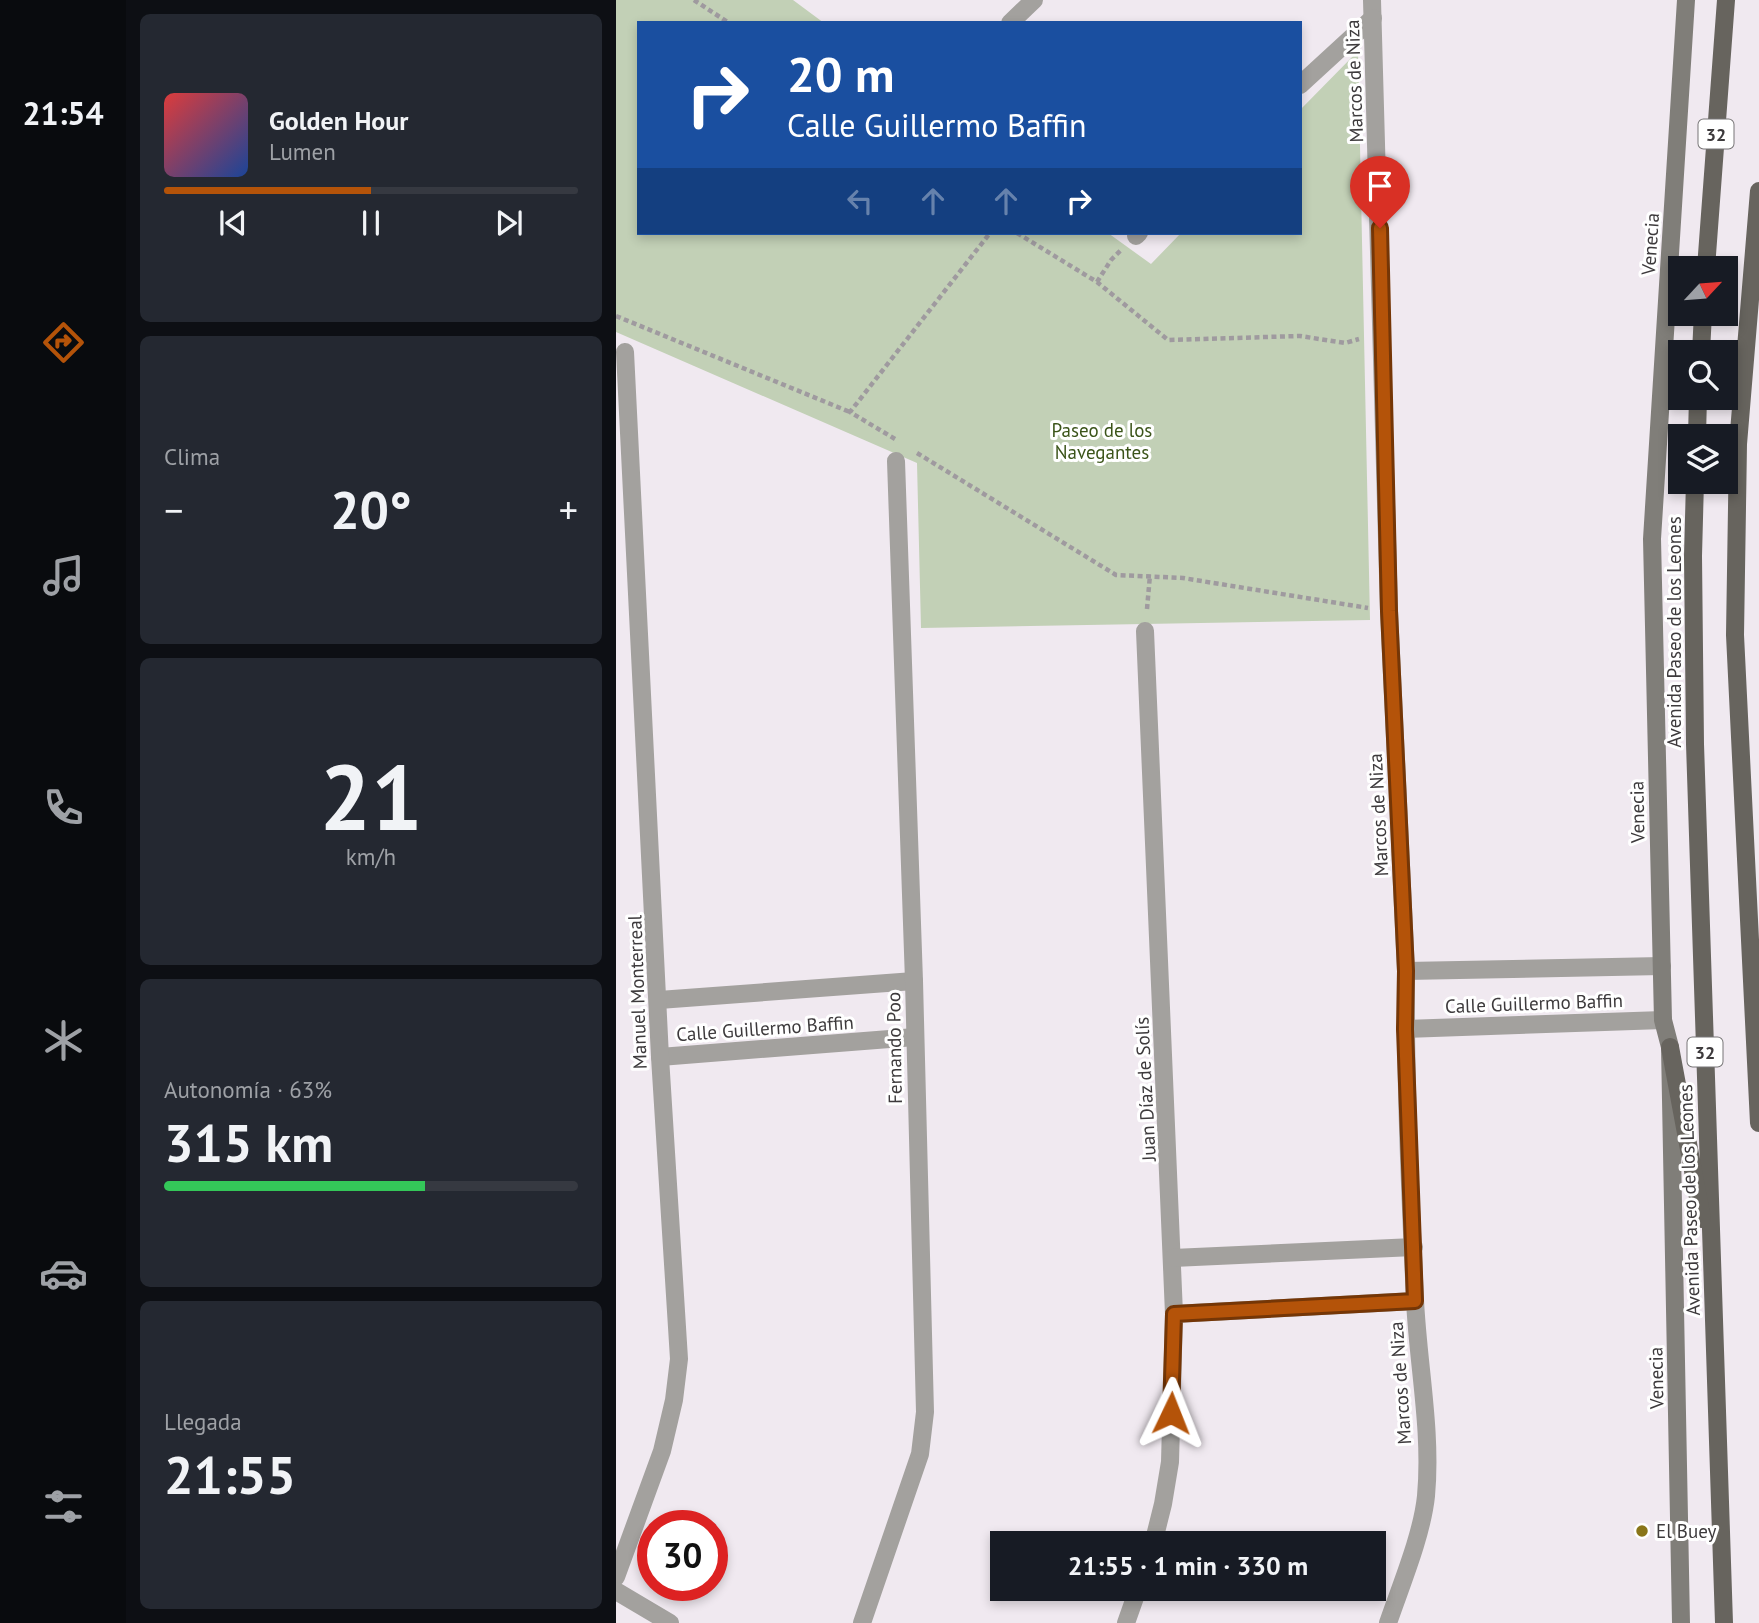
<!DOCTYPE html>
<html lang="es">
<head>
<meta charset="utf-8">
<style>
  :root { --surface:#171b24; --page:#242831; --text:#f1f3f6; --muted:#9ea1a6; --line:#363941; --accent:#b45309 }
  body { margin:0; font-family:"PT Sans",sans-serif; background:var(--page); color:var(--text); height:100vh; display:flex; flex-direction:column; font-size:26px; white-space:nowrap }
  * { box-sizing:border-box; margin:0 }
  p { font-size:23px; color:var(--muted) }
  .icon { flex:none; width:38px; height:38px; fill:none; stroke:currentColor; stroke-width:2; stroke-linecap:round; stroke-linejoin:round }
  .map { position:relative; flex:1; overflow:hidden }
  .details { display:flex; flex-direction:column; gap:14px; padding:14px; background:#0d0f14; width:490px }
  .details>* { flex:none }
  .banner { position:absolute; left:21px; top:21px; width:665px; height:214px; border-radius:0px; box-shadow:0 4px 10px #0003; background:#1a4fa0; color:#fff; overflow:hidden }
  .needle { width:46px; rotate:64deg }
  .buttons { position:absolute; left:1052px; top:256px; display:grid; gap:14px }
  .buttons a { display:grid; place-items:center; width:70px; height:70px; border-radius:0px; background:var(--surface); box-shadow:0 4px 10px #0003; font-size:35px }
  .speed { position:absolute; left:21px; top:1510px; display:flex; gap:14px; font-size:35px; font-weight:700; text-align:center }
  .speed>* { display:grid; place-content:center; width:91px; height:91px; border-radius:50%; background:var(--surface); box-shadow:0 4px 10px #0003; line-height:1 }
  .speed .limit { border:10px solid #d22; background:#fff; color:#111 }
  .pin { position:absolute; display:grid; place-items:center; width:60px; height:60px; color:#fff; margin:-72px -30px; border-radius:50% 50% 50% 0; rotate:-45deg; box-shadow:0 0 7px #0007 }
  .pin .icon { rotate:45deg }
  .me { position:absolute; width:77px; margin:-38px; rotate:2deg; stroke-linejoin:round; filter:drop-shadow(0 0 5px #0008) }
  .turn { display:flex; align-items:center; gap:24px; height:147px; padding:0 35px; font-size:32px }
  .turn .icon { width:91px; height:91px; stroke-width:2.5 }
  .turn b { display:block; font-size:49px; line-height:60px }
  .lanes { display:flex; align-items:center; height:66px; padding:0 35px; background:#0003; justify-content:center; gap:35px; direction:ltr }
  .lanes .off { opacity:.35 }
  .big { font-size:52px; font-weight:800; line-height:1.1 }
  .details .card { flex:1; display:flex; flex-direction:column; justify-content:center; gap:10px; min-width:0; padding:0 24px; border-radius:10px; background:var(--page) }
  .details .dial { align-items:center; gap:0 }
  .dial b { font-size:91px; line-height:1 }
  .song { display:flex; align-items:center; gap:21px }
  .cover { width:84px; height:84px; border-radius:10px; background:linear-gradient(135deg,hsl(0 70% 55%),hsl(220 70% 35%)) }
  .played { height:7px; border-radius:4px; background:linear-gradient(90deg,var(--accent) 50%,var(--line) 50%) }
  .keys { display:flex; justify-content:space-around; direction:ltr }
  .heat { display:flex; justify-content:space-between; align-items:center; font-size:38px; direction:ltr }
  .charge { height:10px; border-radius:5px; background:linear-gradient(90deg,#34c759 63%,var(--line) 0) }
  .trip { position:absolute; left:374px; top:1531px; width:396px; height:70px; border-radius:0px; background:var(--surface); box-shadow:0 4px 10px #0003; font-weight:800; line-height:70px; text-align:center }
  main { display:flex; flex:1; min-height:0 }
  .menu { display:flex; flex-direction:column; width:126px; justify-content:space-around; align-items:center; background:#090b0e; color:var(--muted) }
  .menu .icon { width:49px; height:49px }
  .menu .current { color:var(--accent) }
  .menu b { font-size:32px; color:var(--text) }
  .map>svg:first-child { display:block }
</style>
</head>
<body>
<main>
<nav class="menu">
<b>21:54</b>
<svg class="icon current" aria-label="directions" viewBox="0 0 24 24"><path d="M12 3l9 9-9 9-9-9zM9 14v-3h6M13 9l2 2-2 2"/></svg>
<svg class="icon" aria-label="music" viewBox="0 0 24 24"><path d="M9 18V5l10-2v13"/><circle cx="6" cy="18" r="3"/><circle cx="16" cy="16" r="3"/></svg>
<svg class="icon" aria-label="phone" viewBox="0 0 24 24"><path d="M5 4h4l2 5-3 2q2 4 5 5l2-3 5 2v4C11 20 4 13 5 4z"/></svg>
<svg class="icon" aria-label="climate" viewBox="0 0 24 24"><path d="M12 3v18M4 7l16 10M4 17L20 7"/></svg>
<svg class="icon" aria-label="car" viewBox="0 0 24 24"><path d="M5 17H2v-5l4-1 3-4h7l3 4 3 1v5h-3M9 17h6M6 11h13"/><circle cx="7" cy="17" r="2"/><circle cx="17" cy="17" r="2"/></svg>
<svg class="icon" aria-label="filters" viewBox="0 0 24 24"><path d="M4 7h16M4 17h16"/><circle cx="9" cy="7" r="2"/><circle cx="15" cy="17" r="2"/></svg>
</nav>
<section class="details">
<div class="card">
<div class="song"><i class="cover"></i><div><b>Golden Hour</b><p>Lumen</p></div></div>
<div class="played"></div>
<div class="keys"><svg class="icon" aria-label="previous" viewBox="0 0 24 24"><path d="M18 5L8 12l10 7zM5 5v14"/></svg><svg class="icon" aria-label="pause" viewBox="0 0 24 24"><path d="M8 5v14M16 5v14"/></svg><svg class="icon" aria-label="next" viewBox="0 0 24 24"><path d="M6 5l10 7-10 7zM19 5v14"/></svg></div>
</div>
<div class="card"><p>Clima</p>
<div class="heat"><a>−</a><b class="big">20°</b><a>+</a></div>
</div>
<div class="card dial"><b>21</b><p>km/h</p></div>
<div class="card"><p>Autonomía · 63%</p><b class="big">315 km</b><div class="charge"></div></div>
<div class="card"><p>Llegada</p><b class="big">21:55</b></div>
</section>
<div class="map">
<svg width="1143" height="1623" viewBox="0 0 1143 1623">
  <rect width="100%" height="100%" fill="#f0e9f0"/>
  <polygon fill="#c2d0b6" points="0,0 177,0 208,23 23,23 23,233 492,233 535,264 565,233 684,233 684,110 742,51 754,620 305,628 301,463 0,332"/>
  <g fill="none" stroke-linecap="round" stroke-linejoin="round">
    <g stroke="#9f9a9f" stroke-width="4.5" stroke-dasharray="5 3.5" stroke-linecap="butt">
      <polyline points="78,0 113,23"/>
      <polyline points="401,233 481,282 552,340 684,336 729,343 743,339"/>
      <polyline points="481,282 495,260 505,250"/>
      <polyline points="0,316 234,412"/>
      <polyline points="279,439 234,412 374,233"/>
      <polyline points="301,453 500,575 567,578 752,608"/>
      <polyline points="531,609 534,575"/>
    </g>
    <g stroke="#a3a19e" stroke-width="18">
      <path d="M756 0 773 611 790 971C789 1080 794 1191 799 1300 802 1365 816 1431 810 1496 806 1535 785 1585 772 1623"/>
      <polyline points="394,23 418,0"/>
      <polyline points="684,85 757,18"/>
      <polyline points="520,236 523,233"/>
      <polyline points="529,631 558,1314 554,1462 547,1504 537,1544"/>
      <polyline points="790,971 1046,966"/>
      <polyline points="43,1000 298,981"/>
      <polyline points="789,1029 1047,1020"/>
      <polyline points="44,1057 299,1037"/>
      <polyline points="557,1258 798,1247"/>
      <polyline points="558,1314 799,1301"/>
      <polyline points="0,1577 46,1451 58,1400 63,1359 44,1057 9,352"/>
      <polyline points="0,1591 54,1623"/>
      <polyline points="246,1623 304,1454 309,1412 298,981 280,461"/>
      <polyline points="510,1623 522,1589"/>
    </g>
    <polyline stroke="#807e79" stroke-width="18" points="1065,1623 1054,1047 1047,1020 1036,539 1070,0"/>
    <g stroke="#67645e" stroke-width="18">
      <polyline points="1143,191 1122,444 1119,635 1143,1123"/>
      <polyline points="1090,268 1110,0"/>
      <polyline points="1085,352 1087,313"/>
      <polyline points="1081,436 1082,397"/>
      <polyline points="1079,481 1077,556 1079,744 1108,1623"/>
      <polyline points="1054,1047 1086,1219"/>
    </g>
  </g>
  <g fill="none" stroke-linecap="round" stroke-linejoin="round">
    <g stroke="#753606" stroke-width="18">
      <polyline id="route" points="555,1413 558,1314 799,1301 789,1029 790,971 773,611 764,228"/>
    </g>
    <use href="#route" stroke="#b45309" stroke-width="12"/>
  </g>
  <circle fill="#897519" stroke="#fff" stroke-width="2.5" cx="1026" cy="1531" r="7"/>
  <g text-anchor="middle" dominant-baseline="central" stroke-width="6" stroke-linejoin="round" paint-order="stroke">
    <g fill="#fff" stroke="#777576" stroke-width="2">
      <rect x="1082.5" y="119.5" width="35" height="29" rx="5"/>
      <rect x="1071.5" y="1037.5" width="35" height="29" rx="5"/>
    </g>
    <g font-size="18" font-weight="bold" fill="#3d3a3c">
      <text x="1100" y="134">32</text>
      <text x="1089" y="1052">32</text>
    </g>
    <g font-size="19" fill="#3d3a3c" stroke="#fff">
      <text transform="translate(738 81) rotate(-92)">Marcos de Niza</text>
      <text transform="translate(1034 244) rotate(-86)">Venecia</text>
      <text transform="translate(1058 632) rotate(-90)">Avenida Paseo de los Leones</text>
      <text transform="translate(1021 812) rotate(-91)">Venecia</text>
      <text transform="translate(762 815) rotate(-93)">Marcos de Niza</text>
      <text transform="translate(21 992) rotate(-92)">Manuel Monterreal</text>
      <text transform="translate(918 1003) rotate(-2)">Calle Guillermo Baffin</text>
      <text transform="translate(149 1028) rotate(-4)">Calle Guillermo Baffin</text>
      <text transform="translate(278 1048) rotate(-91)">Fernando Poo</text>
      <text transform="translate(529 1089) rotate(-93)">Juan Díaz de Solís</text>
      <text transform="translate(1073 1200) rotate(-92)">Avenida Paseo de los Leones</text>
      <text transform="translate(1040 1378) rotate(-91)">Venecia</text>
      <text transform="translate(784 1383) rotate(-94)">Marcos de Niza</text>
    </g>
    <g font-size="19" fill="#3b5419" stroke="#fff">
      <text x="486" y="430">Paseo de los<tspan x="486" dy="22">Navegantes</tspan></text>
    </g>
    <g font-size="19" fill="#3d3a3c" stroke="#fff" text-anchor="start">
      <text x="1040" y="1531">El Buey</text>
    </g>
  </g>
</svg>
<div class="buttons">
<a><svg class="needle" viewBox="-14 -14 28 28"><path d="M0-13l5 13h-10z" fill="#e53935"/><path d="M0 13l5-13h-10z" fill="#9ea1a6"/></svg></a>
<a><svg class="icon" aria-label="search" viewBox="0 0 24 24"><circle cx="10" cy="10" r="6"/><path d="M15 15l6 6"/></svg></a>
<a><svg class="icon" aria-label="layers" viewBox="0 0 24 24"><path d="M12 4l9 5-9 5-9-5zM3 14l9 5 9-5"/></svg></a>
</div>
<div class="speed"><div class="limit">30</div></div>
<div class="pin" style="left:764px;top:228px;background:#d93025"><svg class="icon" aria-label="arrive" viewBox="0 0 24 24"><path d="M6 21V4h12l-3 4 3 4H6"/></svg></div>
<svg class="me" style="left:555px;top:1413px" viewBox="-20 -20 40 40"><path d="M0-17L14 15 0 8-14 15z" fill="#b45309" stroke="#fff" stroke-width="4"/></svg>
<div class="trip">21:55 · 1 min · 330 m</div>
<div class="banner">
<div class="turn"><svg class="icon" aria-label="right" viewBox="0 0 24 24"><path d="M7 20v-9h11M14 6l5 5-5 5"/></svg><div><b>20 m</b>Calle Guillermo Baffin</div></div>
<div class="lanes"><svg class="icon off" aria-label="left" viewBox="0 0 24 24"><path d="M17 20v-9H6M10 6l-5 5 5 5"/></svg><svg class="icon off" aria-label="ahead" viewBox="0 0 24 24"><path d="M12 20V5M6 11l6-6 6 6"/></svg><svg class="icon off" aria-label="ahead" viewBox="0 0 24 24"><path d="M12 20V5M6 11l6-6 6 6"/></svg><svg class="icon" aria-label="right" viewBox="0 0 24 24"><path d="M7 20v-9h11M14 6l5 5-5 5"/></svg></div>
</div>
</div>
</main>
</body>
</html>
